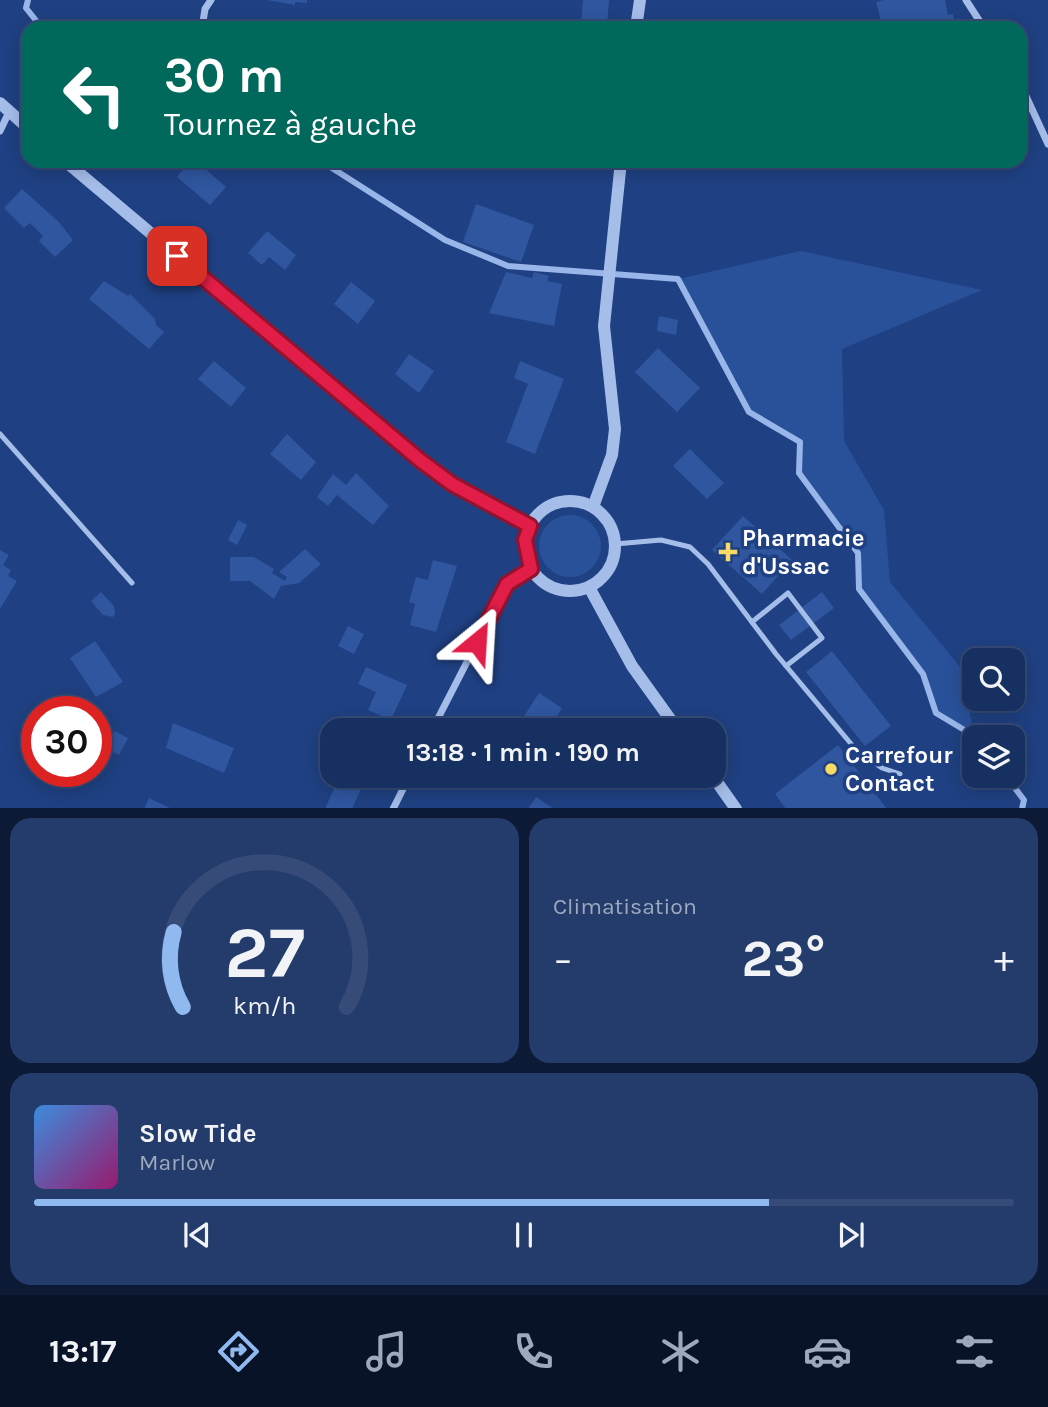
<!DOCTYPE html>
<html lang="fr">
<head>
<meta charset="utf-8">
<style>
  :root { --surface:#173062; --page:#243c6b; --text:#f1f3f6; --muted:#9ea9be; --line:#364b77; --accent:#90b9f0 }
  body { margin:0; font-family:Karla,sans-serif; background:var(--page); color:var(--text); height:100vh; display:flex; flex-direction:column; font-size:26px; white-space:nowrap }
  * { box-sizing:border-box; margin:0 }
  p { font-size:23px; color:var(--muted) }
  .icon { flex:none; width:38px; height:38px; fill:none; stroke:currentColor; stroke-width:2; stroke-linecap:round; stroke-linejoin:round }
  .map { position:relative; height:808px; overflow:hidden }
  .sheet { display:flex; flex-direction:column; gap:10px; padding:10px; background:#0d1a36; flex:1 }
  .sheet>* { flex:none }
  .hud { position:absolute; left:21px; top:21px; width:1006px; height:147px; border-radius:21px; box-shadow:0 4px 18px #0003,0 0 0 2px var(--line); background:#00695c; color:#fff; overflow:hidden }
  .tools { position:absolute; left:962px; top:648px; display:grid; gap:14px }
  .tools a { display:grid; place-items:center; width:63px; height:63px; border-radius:14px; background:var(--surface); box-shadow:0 4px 18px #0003,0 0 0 2px var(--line); font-size:35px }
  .speed { position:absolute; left:21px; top:696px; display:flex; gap:14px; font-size:35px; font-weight:700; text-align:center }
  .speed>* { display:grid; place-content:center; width:91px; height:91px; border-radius:50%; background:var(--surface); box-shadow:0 4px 18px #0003,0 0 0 2px var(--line); line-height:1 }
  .speed .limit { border:10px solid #d22; background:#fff; color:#111 }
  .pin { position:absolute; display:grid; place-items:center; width:60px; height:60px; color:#fff; margin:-30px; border-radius:14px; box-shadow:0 4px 10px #0006 }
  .me { position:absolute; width:77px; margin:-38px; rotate:27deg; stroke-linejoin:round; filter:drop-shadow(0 0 5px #0008) }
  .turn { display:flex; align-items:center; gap:24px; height:147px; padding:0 28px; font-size:32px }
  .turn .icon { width:91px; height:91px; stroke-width:2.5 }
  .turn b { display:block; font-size:49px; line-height:60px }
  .big { font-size:52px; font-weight:700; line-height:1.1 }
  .sheet .card { flex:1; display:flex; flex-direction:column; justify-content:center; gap:10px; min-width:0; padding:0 24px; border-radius:21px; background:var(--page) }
  .sheet .dial { align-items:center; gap:0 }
  .dial svg { height:182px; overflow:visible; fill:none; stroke:var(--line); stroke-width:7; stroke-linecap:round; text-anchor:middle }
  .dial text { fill:var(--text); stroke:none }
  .song { display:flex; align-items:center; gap:21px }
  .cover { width:84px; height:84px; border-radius:10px; background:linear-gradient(135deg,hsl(210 70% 55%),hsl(320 70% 35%)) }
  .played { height:7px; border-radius:4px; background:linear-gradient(90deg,var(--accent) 75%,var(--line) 75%) }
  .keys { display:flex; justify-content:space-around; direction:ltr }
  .heat { display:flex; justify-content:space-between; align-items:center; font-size:38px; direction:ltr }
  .sheet .tiles { flex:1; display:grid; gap:10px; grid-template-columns:1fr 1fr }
  .card:last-child { grid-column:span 2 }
  .trip { position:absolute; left:320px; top:718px; width:406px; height:70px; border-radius:21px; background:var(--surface); box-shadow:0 4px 18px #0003,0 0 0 2px var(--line); font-weight:700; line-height:70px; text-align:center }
  .tab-bar { display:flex; height:112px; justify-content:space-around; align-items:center; background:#091327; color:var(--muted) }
  .tab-bar .icon { width:49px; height:49px }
  .tab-bar .selected { color:var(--accent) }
  .tab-bar b { font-size:32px; color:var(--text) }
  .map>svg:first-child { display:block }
</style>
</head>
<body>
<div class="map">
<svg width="1048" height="809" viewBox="0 0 1048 809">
  <rect width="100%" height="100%" fill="#1f4082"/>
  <g fill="#29519a">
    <polygon points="801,251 982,290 842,349 844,441 884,510 890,582 961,668 974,734 936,713 923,674 859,589 858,553 799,473 800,442 749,412 678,279"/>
    <circle cx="570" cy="546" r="31"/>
  </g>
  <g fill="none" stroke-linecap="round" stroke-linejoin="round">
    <g stroke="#99b6ea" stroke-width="6">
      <polyline points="28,0 26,8 42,28"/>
      <polyline points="129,28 135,24 139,28"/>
      <polyline points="321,161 445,240 508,266 678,279 749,412 800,442 799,473 858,553 859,589 923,674 936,713 976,737"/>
      <polyline points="1005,775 1024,800 1022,809"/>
    </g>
  </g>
  <g fill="#2f569f">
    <polygon points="267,0 307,0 307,3 295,2 295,5"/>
    <polygon points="583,0 609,0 607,26 581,23"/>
    <polygon points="883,0 945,0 948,15 953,14 956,28 910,28 909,25 883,28 876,2"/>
    <polygon points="190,161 196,161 226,187 210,205 177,177"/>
    <polygon points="22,189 59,222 73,240 55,257 39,241 43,236 30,223 24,228 4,208"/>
    <polygon points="476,204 534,225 521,262 463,242"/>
    <polygon points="267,231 296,255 285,270 269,257 262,265 248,253"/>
    <polygon points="506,272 532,278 534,272 549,276 547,281 562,284 554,326 489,313"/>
    <polygon points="104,281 128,296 130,294 155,319 156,325 164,332 149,349 89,299"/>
    <polygon points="351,282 375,301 358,324 334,304"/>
    <polygon points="659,316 678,320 676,335 657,331"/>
    <polygon points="658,348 700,388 677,412 635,372"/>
    <polygon points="409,354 434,371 419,393 395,374"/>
    <polygon points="214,361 246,388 231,407 198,379"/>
    <polygon points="520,361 564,379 535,454 506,442 528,384 514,378"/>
    <polygon points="287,434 316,462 301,480 270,454"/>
    <polygon points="690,449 724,483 707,499 673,466"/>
    <polygon points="356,473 389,506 373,525 337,495 328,506 317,497 333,474 346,485"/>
    <polygon points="743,516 792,560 762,594 712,550"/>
    <polygon points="238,520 247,525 237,545 228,540"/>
    <polygon points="305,549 321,564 299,583 281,586 274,599 250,581 230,581 230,557 254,557 274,569 272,573 285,581 287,577 279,572"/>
    <polygon points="0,550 9,555 3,565 11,570 8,576 17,581 0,609"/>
    <polygon points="433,560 457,566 436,632 410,625 415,604 409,602 416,577 428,580"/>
    <polygon points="101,592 114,606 115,613 113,617 103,615 91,601"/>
    <polygon points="822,592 834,608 791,640 779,625"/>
    <polygon points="348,626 364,634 354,654 338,646"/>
    <polygon points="95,641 123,682 96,697 70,658"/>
    <polygon points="832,651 891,726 865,746 806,672"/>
    <polygon points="366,667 407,685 391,720 368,710 376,692 358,684"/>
    <polygon points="539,693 562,708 548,730 512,729 519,717 522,719"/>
    <polygon points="173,723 234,748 224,773 166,748"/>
    <polygon points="115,731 128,738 119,755 106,749"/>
    <polygon points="838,745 887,809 786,809 775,794"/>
    <polygon points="340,775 360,775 355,786 361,789 352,809 325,809"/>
    <polygon points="536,797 554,809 528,809"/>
    <polygon points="149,798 172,809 144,809"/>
  </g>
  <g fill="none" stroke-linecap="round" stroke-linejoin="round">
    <g stroke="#a5bde9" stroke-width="5">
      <polyline points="0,434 132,583"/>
      <polyline points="615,544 661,540 690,547 708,564 776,654 857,751 882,768 900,774"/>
      <polyline points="752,622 788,593 822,638 786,666"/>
    </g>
    <g stroke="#a5bde9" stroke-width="7">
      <polyline points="966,0 984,28"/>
      <polyline points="202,28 205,9 211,0"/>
      <polyline points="1020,83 1048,144"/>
      <polyline points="0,131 9,112"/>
      <polyline points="432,730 507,584 531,568"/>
      <polyline points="393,809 410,775"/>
    </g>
    <g stroke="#a5bde9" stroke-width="12">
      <polyline points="636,28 640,0"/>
      <polyline points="0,103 28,128"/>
      <polyline points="65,161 421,461 452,484 530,526"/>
      <circle cx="570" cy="546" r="45"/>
      <polyline points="593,507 612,455 615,429 604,326 621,161"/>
      <polyline points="589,587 632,666 678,730"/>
      <polyline points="712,775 736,809"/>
    </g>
  </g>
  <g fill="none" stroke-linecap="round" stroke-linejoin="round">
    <g stroke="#92132f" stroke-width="18">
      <polyline id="route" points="177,256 421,461 452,484 530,526 525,540 531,569 507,584 477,642"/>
    </g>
    <use href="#route" stroke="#e11d48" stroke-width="12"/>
  </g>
  <g fill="#f7db65" stroke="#1f4082" stroke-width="2.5">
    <path d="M724.5 541.5h7v7h7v7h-7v7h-7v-7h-7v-7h7z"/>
    <circle cx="831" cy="769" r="7"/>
  </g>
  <g text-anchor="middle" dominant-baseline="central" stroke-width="7" stroke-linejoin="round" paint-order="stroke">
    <g font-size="24" font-weight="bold" fill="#fff" stroke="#1f4082" text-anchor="start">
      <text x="742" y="538">Pharmacie<tspan x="742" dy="28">d'Ussac</tspan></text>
      <text x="845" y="755">Carrefour<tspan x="845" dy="28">Contact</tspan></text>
    </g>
  </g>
</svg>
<div class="tools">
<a><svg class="icon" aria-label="search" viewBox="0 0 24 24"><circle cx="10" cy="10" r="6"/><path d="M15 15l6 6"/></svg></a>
<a><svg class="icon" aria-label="layers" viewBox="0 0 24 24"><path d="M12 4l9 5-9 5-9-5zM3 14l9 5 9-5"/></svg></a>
</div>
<div class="speed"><div class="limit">30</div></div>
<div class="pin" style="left:177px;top:256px;background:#d93025"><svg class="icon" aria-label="arrive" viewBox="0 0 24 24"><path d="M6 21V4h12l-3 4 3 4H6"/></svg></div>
<svg class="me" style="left:477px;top:642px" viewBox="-20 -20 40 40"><path d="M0-17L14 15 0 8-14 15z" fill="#e11d48" stroke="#fff" stroke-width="4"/></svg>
<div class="trip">13:18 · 1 min · 190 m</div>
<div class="hud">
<div class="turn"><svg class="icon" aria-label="left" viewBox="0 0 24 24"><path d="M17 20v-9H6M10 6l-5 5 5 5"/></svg><div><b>30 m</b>Tournez à gauche</div></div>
</div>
</div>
<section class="sheet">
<div class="tiles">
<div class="card dial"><svg viewBox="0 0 100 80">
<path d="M14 69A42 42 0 1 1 86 69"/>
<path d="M14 69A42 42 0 0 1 10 36" stroke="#90b9f0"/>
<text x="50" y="56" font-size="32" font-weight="700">27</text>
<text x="50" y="72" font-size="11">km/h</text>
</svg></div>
<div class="card"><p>Climatisation</p>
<div class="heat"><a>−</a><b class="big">23°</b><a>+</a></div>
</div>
<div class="card">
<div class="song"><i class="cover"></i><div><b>Slow Tide</b><p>Marlow</p></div></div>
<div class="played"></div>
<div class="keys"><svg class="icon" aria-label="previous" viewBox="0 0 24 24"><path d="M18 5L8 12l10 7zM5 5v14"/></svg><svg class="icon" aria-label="pause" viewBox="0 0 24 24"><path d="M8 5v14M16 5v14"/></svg><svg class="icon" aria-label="next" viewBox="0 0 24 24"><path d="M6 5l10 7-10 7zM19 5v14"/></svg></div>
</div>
</div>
</section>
<nav class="tab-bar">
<b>13:17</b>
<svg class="icon selected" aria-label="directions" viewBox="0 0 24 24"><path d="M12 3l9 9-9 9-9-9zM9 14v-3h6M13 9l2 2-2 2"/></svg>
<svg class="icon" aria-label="music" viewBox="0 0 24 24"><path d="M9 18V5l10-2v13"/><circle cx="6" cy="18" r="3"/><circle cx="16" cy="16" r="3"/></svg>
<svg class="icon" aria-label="phone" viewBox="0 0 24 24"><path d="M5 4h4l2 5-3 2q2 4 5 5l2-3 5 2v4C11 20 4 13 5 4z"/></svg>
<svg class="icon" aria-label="climate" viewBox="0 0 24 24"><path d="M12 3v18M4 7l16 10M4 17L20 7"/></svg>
<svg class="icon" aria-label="car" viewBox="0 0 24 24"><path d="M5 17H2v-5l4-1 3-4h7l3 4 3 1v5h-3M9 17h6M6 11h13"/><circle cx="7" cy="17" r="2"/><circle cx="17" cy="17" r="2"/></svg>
<svg class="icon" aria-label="filters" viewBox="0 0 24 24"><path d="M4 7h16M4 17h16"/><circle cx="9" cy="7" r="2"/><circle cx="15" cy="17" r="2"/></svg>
</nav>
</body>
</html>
